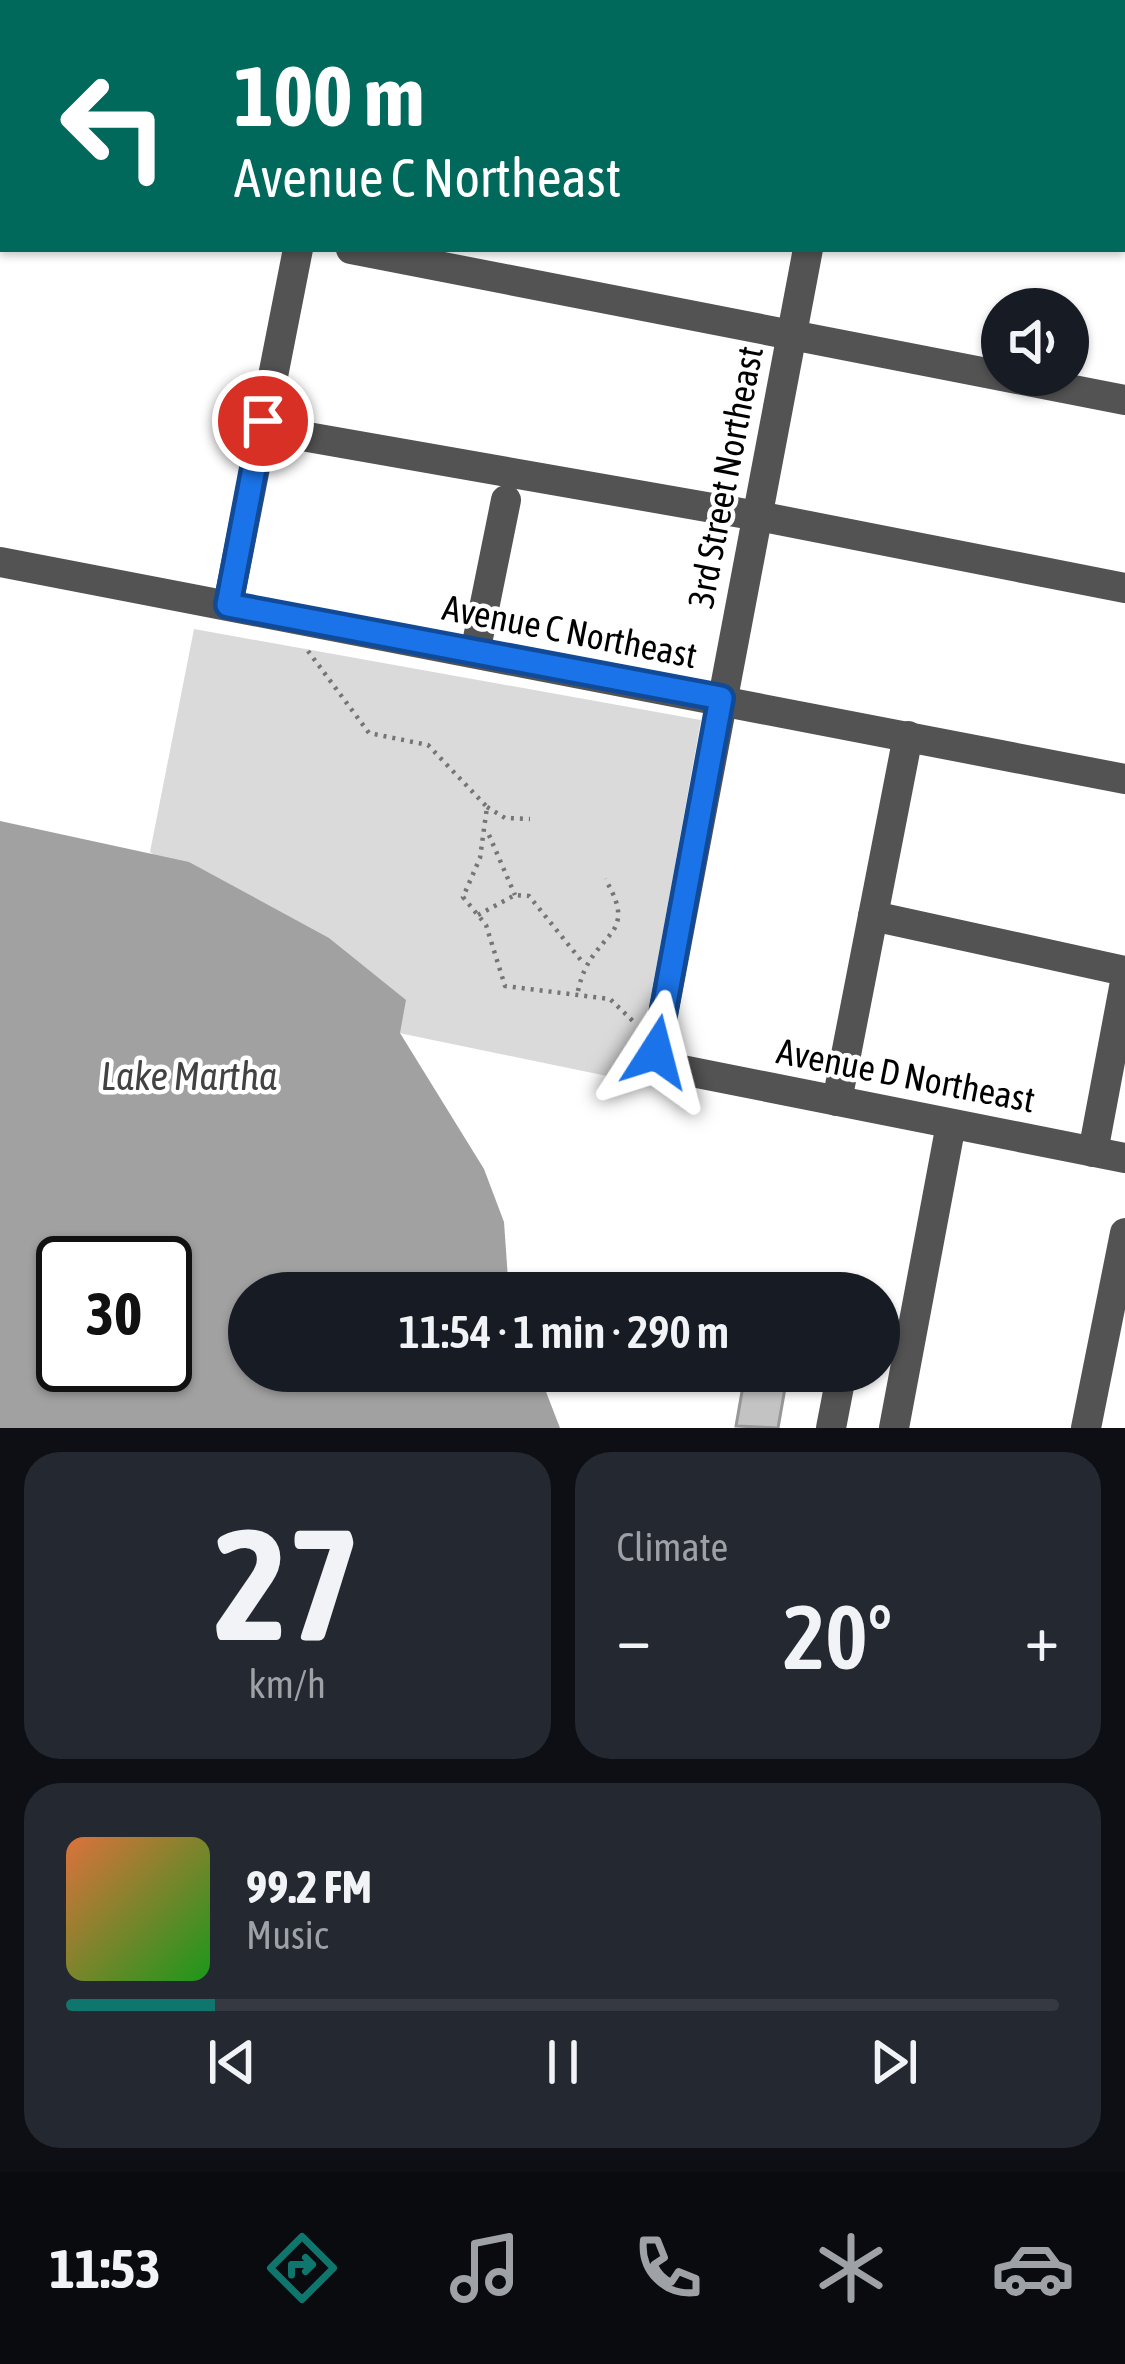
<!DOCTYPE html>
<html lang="en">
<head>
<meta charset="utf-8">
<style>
  :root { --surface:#171b24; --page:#242831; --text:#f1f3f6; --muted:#9ea1a6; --line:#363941; --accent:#0f766e }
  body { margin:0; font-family:"Asap Condensed",sans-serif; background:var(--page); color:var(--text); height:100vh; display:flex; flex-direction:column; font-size:45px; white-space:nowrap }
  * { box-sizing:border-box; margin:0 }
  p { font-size:39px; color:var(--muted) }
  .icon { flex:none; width:66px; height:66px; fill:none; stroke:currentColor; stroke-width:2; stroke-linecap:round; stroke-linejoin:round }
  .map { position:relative; height:1428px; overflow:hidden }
  .panel { display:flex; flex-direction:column; gap:24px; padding:24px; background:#0d0f14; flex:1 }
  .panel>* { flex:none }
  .guide { position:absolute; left:0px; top:0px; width:1125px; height:252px; box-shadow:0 3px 9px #0004; background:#00695c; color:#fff; overflow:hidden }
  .fabs { position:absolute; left:981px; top:288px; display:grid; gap:24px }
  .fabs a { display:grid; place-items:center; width:108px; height:108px; border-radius:50%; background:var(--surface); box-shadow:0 3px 9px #0004; font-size:60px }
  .speed { position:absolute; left:36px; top:1236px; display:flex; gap:24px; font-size:60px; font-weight:700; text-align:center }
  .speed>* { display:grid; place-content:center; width:156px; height:156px; border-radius:50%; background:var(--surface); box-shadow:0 3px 9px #0004; line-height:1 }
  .speed .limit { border:6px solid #111; border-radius:18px; background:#fff; color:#111 }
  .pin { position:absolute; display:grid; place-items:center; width:102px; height:102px; color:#fff; margin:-51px; border:6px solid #fff; border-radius:50%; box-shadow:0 3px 12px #0007 }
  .me { position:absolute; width:132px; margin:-66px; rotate:9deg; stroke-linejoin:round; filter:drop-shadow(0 0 9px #0008) }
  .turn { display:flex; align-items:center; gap:42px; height:252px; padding:0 36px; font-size:54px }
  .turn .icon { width:156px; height:156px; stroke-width:2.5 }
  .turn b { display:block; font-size:84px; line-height:102px }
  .big { font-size:90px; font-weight:600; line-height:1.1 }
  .panel .widget { flex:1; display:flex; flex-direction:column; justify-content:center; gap:18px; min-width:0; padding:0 42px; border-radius:36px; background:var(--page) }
  .panel .dial { align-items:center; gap:0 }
  .dial b { font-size:156px; line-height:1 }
  .song { display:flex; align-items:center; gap:36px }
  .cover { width:144px; height:144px; border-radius:18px; background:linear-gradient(135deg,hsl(20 70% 55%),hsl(120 70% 35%)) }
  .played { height:12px; border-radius:6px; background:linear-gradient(90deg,var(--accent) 15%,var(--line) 15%) }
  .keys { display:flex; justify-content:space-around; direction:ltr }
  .heat { display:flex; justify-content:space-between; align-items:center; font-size:66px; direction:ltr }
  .panel .tiles { flex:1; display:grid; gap:24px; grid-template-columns:1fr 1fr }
  .widget:last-child { grid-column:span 2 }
  .trip { position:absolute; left:228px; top:1272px; width:672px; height:120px; border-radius:60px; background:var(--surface); box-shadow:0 3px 9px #0004; font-weight:600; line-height:120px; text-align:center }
  .tabs { display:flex; height:192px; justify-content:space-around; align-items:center; background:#090b0e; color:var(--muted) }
  .tabs .icon { width:84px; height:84px }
  .tabs .current { color:var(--accent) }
  .tabs b { font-size:54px; color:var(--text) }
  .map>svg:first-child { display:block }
</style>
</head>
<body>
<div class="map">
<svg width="1125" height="1428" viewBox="0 0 1125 1428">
  <rect width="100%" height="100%" fill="#fff"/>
  <polygon fill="#dadada" points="194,629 701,720 636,1082 399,1033 150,852"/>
  <path fill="#a1a1a1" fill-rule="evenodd" d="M0 821 189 862 329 938 406 1000 400 1033 484 1169 504 1222 509 1293H249V1371H538L560 1428H0ZM63 1263H165V1365H63Z"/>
  <polygon fill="#c3c3c3" stroke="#979797" stroke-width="3" points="733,1371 788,1371 778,1428 736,1426 743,1386 730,1384"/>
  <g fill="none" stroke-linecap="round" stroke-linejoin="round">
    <g stroke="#757575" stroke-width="4.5" stroke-dasharray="3 6" stroke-linecap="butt">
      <polyline points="308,651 369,733 428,745 487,807 480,858 463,897 486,925 505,986 610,999 636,1024"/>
      <polyline points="487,807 505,818 530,819"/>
      <polyline points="489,835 515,895"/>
      <polyline points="478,915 515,895 529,896 584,964"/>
      <path d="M578 991C591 929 642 940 605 879"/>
    </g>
    <g stroke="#535353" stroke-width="30">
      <polyline points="1029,0 1044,3"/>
      <polyline points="347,3 348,0"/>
      <polyline points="855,3 856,0"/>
      <polyline points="1122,18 1125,18"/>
      <polyline points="0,181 3,181"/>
      <polyline points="1122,209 1125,210"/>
      <polyline points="351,249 1125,400"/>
      <polyline points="808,249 656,1052 672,1068 1125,1158"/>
      <polyline points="262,429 758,516 1125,588"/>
      <polyline points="0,562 1125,779"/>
      <polyline points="228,605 298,249"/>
      <polyline points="475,653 506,500"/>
      <polyline points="908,736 873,916 1125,971"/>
      <polyline points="837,1101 873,916"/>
      <polyline points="1093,1152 1125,982"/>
      <polyline points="831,1428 842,1371"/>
      <polyline points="894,1428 951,1124"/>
      <polyline points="1086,1428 1125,1233"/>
    </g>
  </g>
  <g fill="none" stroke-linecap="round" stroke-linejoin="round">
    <g stroke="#114b97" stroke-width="30">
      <polyline id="route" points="263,421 228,605 721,698 656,1052"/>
    </g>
    <use href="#route" stroke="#1a73e8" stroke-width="21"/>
  </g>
  <g text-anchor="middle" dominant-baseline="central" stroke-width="9" stroke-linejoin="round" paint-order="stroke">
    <g font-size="36" fill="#000" stroke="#fff">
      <text transform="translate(725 477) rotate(-79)">3rd Street Northeast</text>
      <text transform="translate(570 631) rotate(11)">Avenue C Northeast</text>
      <text transform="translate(906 1075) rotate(11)">Avenue D Northeast</text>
    </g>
    <g font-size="39" font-style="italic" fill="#424242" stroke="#fff">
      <text x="189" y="1076">Lake Martha</text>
    </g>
  </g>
</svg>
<div class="fabs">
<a><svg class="icon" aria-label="sound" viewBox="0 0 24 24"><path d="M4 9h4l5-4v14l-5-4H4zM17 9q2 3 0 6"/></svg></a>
</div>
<div class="speed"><div class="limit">30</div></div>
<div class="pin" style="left:263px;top:421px;background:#d93025"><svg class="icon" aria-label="arrive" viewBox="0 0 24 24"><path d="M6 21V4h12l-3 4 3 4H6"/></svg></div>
<svg class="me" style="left:656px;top:1052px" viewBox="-20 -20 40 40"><path d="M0-17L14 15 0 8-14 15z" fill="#1a73e8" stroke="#fff" stroke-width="4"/></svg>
<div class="trip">11:54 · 1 min · 290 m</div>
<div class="guide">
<div class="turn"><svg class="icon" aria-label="left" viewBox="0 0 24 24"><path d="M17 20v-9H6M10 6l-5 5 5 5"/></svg><div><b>100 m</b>Avenue C Northeast</div></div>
</div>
</div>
<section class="panel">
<div class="tiles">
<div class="widget dial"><b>27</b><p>km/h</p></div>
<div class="widget"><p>Climate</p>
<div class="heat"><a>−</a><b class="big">20°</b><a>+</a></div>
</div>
<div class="widget">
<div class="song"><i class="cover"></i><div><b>99.2 FM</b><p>Music</p></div></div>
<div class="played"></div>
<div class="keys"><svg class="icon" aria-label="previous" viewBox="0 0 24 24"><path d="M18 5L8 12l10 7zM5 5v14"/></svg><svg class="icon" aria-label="pause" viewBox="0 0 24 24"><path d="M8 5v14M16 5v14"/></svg><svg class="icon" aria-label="next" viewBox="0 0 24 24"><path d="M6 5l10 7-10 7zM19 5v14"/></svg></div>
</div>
</div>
</section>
<nav class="tabs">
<b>11:53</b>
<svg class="icon current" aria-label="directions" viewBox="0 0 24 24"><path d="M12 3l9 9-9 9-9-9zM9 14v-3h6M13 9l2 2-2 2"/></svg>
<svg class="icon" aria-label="music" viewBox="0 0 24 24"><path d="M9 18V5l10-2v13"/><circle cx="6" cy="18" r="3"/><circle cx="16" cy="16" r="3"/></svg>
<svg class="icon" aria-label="phone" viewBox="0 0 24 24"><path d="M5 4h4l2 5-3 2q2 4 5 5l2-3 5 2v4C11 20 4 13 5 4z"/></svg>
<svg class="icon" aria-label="climate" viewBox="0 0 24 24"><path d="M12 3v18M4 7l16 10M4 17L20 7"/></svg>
<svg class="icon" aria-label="car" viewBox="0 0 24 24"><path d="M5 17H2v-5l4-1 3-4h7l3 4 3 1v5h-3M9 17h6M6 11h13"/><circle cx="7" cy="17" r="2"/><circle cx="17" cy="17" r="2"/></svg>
</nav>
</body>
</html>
